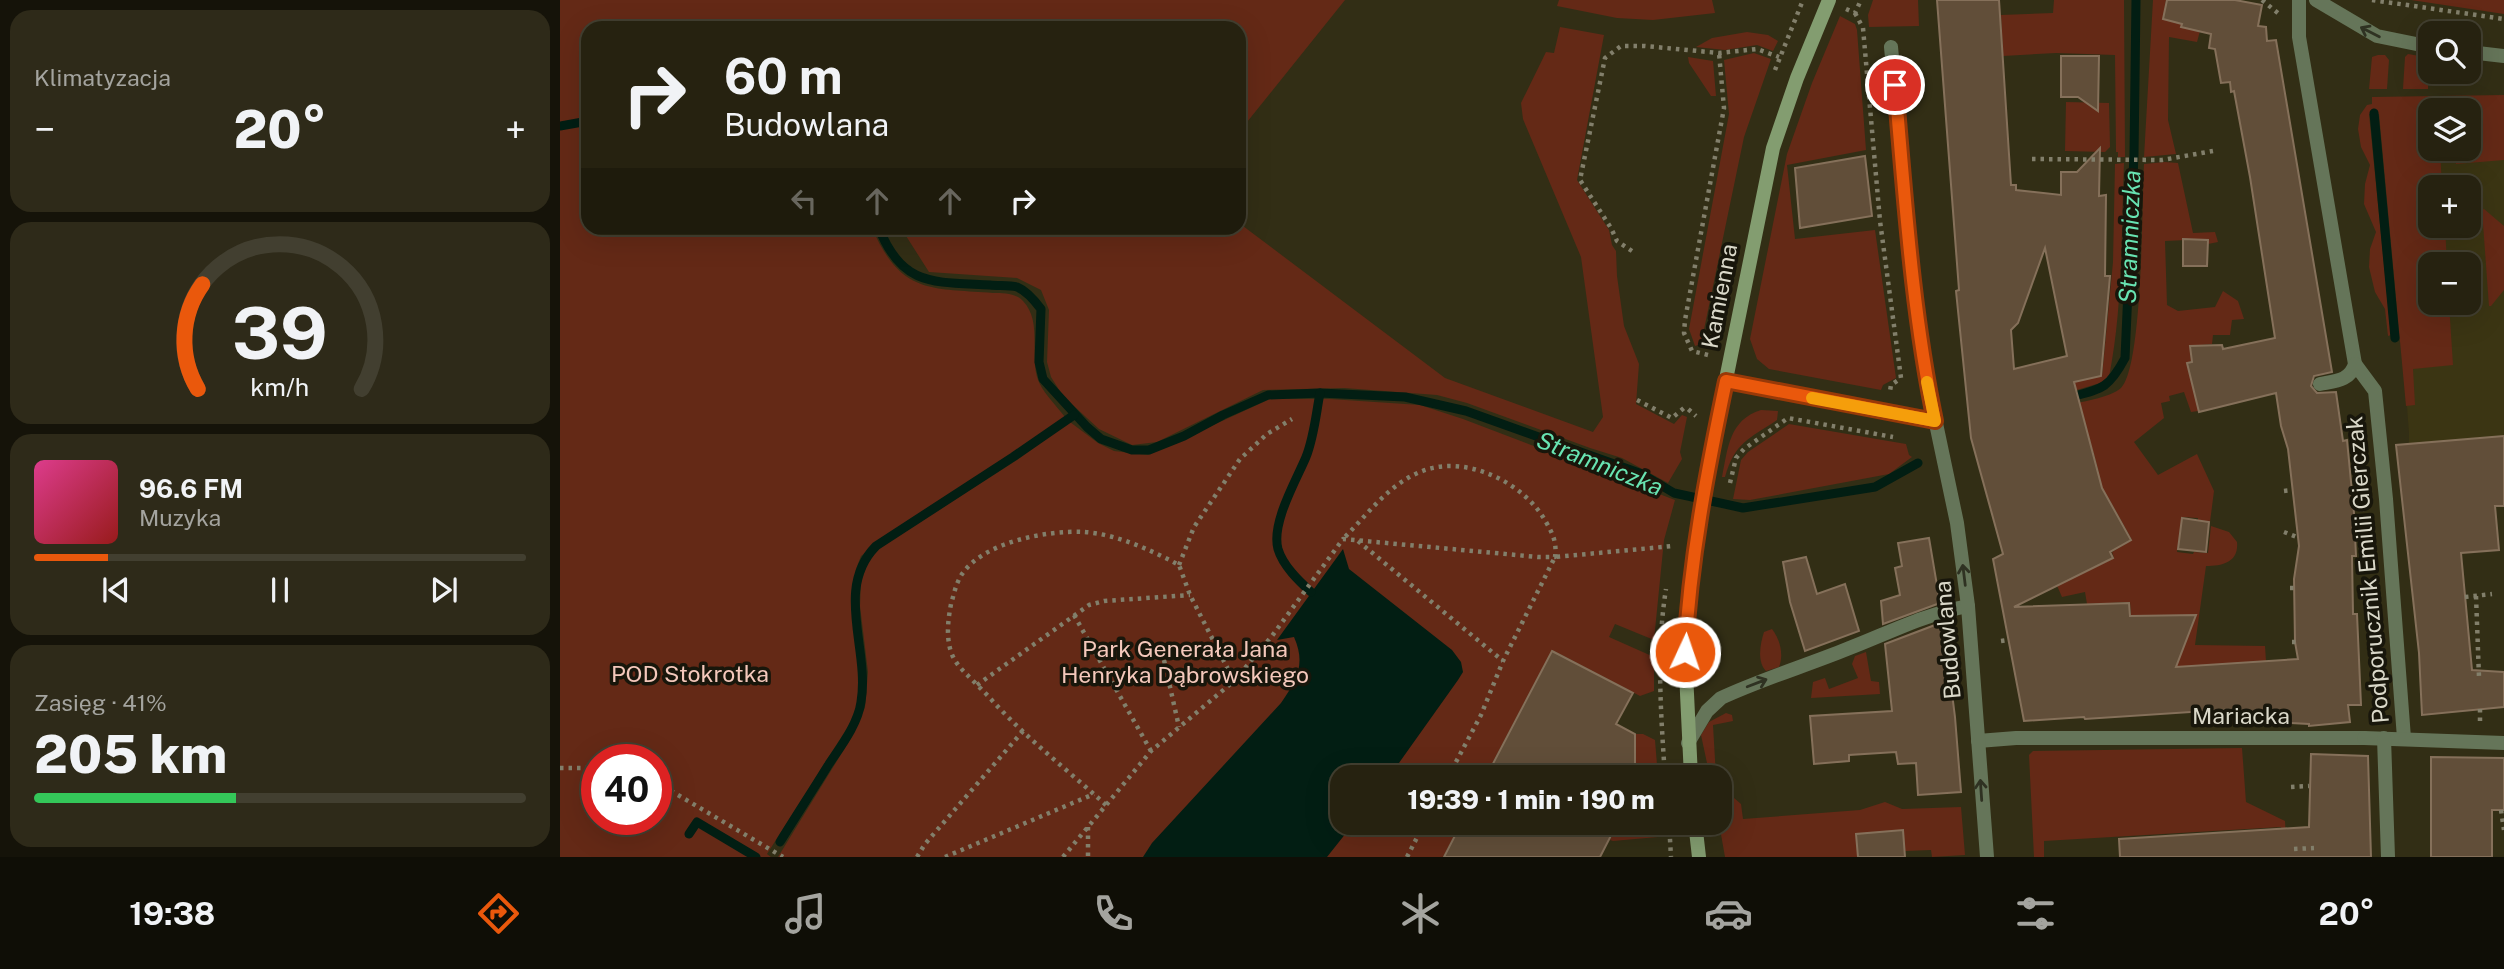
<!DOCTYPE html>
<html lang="pl">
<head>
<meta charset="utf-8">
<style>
  :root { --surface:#262210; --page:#2e2a19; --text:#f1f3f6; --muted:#a4a49f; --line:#423f30; --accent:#ea580c }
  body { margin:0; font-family:"Public Sans",sans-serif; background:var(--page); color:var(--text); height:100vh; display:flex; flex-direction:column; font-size:26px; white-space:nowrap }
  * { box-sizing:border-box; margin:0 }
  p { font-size:23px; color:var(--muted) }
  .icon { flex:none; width:38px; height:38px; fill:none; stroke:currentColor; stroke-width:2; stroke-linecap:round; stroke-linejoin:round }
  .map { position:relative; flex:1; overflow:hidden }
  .details { display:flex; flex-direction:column; gap:10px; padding:10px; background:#151309; width:560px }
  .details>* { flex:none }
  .banner { position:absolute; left:21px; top:21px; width:665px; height:214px; border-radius:21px; box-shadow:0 7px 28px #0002,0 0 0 2px var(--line); background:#262210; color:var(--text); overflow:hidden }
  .tools { position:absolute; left:1858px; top:21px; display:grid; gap:14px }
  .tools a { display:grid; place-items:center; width:63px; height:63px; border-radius:14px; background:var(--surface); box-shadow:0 7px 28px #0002,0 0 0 2px var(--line); font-size:35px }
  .speed { position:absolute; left:21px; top:744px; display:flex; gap:14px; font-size:35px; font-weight:700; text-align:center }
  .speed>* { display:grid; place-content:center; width:91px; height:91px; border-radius:50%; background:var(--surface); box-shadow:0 7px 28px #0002,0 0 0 2px var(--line); line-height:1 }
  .speed .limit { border:10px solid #d22; background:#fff; color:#111 }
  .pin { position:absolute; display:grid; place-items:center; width:60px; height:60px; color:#fff; margin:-30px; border:4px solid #fff; border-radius:50%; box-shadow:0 2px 7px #0007 }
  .me { position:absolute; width:77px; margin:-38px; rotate:3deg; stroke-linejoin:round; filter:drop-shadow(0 0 5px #0008) }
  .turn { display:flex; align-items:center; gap:24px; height:147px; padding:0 28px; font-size:32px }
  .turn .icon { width:91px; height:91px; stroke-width:2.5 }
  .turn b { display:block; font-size:49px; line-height:60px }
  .lanes { display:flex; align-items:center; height:66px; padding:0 28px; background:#0003; justify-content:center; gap:35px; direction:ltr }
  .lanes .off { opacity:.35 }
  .big { font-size:52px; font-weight:800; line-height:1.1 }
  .details .widget { flex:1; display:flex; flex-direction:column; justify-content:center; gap:10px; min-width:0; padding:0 24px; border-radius:21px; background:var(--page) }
  .details .dial { align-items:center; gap:0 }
  .dial svg { height:182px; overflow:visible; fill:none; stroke:var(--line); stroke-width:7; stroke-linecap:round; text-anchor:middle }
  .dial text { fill:var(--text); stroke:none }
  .song { display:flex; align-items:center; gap:21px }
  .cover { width:84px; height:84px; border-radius:10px; background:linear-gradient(135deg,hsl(330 70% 55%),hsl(0 70% 35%)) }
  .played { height:7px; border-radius:4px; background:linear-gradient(90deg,var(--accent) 15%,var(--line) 15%) }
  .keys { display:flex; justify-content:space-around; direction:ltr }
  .heat { display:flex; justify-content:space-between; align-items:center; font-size:38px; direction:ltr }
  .charge { height:10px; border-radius:5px; background:linear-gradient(90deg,#34c759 41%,var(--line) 0) }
  .trip { position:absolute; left:770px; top:765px; width:402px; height:70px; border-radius:21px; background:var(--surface); box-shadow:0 7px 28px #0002,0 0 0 2px var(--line); font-weight:800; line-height:70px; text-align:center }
  .dock { display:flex; height:112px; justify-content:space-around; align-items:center; background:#0f0e06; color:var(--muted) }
  .dock .icon { width:49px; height:49px }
  .dock .on { color:var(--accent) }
  .dock b { font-size:32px; color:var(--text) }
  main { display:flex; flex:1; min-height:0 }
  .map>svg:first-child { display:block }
</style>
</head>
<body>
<main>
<section class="details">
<div class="widget"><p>Klimatyzacja</p>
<div class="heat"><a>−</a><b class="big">20°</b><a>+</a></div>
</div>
<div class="widget dial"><svg viewBox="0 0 100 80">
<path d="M14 69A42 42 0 1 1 86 69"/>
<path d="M14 69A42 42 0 0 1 16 23" stroke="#ea580c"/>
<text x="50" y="56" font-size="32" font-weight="700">39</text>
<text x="50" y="72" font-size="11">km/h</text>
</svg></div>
<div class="widget">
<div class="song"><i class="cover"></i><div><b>96.6 FM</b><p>Muzyka</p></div></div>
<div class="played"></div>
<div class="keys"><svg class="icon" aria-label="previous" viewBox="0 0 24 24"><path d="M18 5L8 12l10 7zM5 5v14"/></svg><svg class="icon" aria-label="pause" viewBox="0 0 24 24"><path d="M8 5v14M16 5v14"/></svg><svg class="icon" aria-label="next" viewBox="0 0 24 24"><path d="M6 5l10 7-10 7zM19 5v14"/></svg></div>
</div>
<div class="widget"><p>Zasięg · 41%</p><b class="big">205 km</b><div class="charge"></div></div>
</section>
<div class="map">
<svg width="1944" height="857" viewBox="0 0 1944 857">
  <rect width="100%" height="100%" fill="#322e15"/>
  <path fill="#3b3513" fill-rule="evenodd" d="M1944 108V478L1841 484 1836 445 1849 443V433L1825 115 1871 112V149H1909V110ZM1871 187H1909V226H1871ZM1871 264H1909V303H1871Z"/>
  <g fill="#642916" fill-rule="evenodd">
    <path d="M0 0H785L679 132V28H28V228H312C341 294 369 288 433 293 443 293 456 293 463 301 482 321 470 352 477 377 481 391 496 405 505 417L453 454 337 528 301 556 296 569 292 606 300 673 298 703 289 725 207 854 211 857H0ZM37 760H96V819H37Z"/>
    <polygon points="999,0 1152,0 1155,13 1093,20 1057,18 997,6"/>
    <polygon points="1313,0 1358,0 1359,26 1309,27 1308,15"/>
    <polygon points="1494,0 1564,0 1565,157 1558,157 1558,152 1556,152 1555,55 1496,53 1443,56 1441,15 1493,13"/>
    <polygon points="1593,0 1606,0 1603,19 1622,24 1621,27 1640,31 1637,42 1609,37 1608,120 1616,154 1584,157"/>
    <polygon points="1851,0 1944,0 1944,14"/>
    <polygon points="1280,16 1295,24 1297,30 1306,150 1227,165 1235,239 1315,230 1336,378 1323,385 1321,390 1209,369 1197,359 1190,339 1227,154 1252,83"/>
    <polygon points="1000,27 1044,35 1017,180 1049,230 1052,245 1056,251 1057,276 1064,326 1079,364 1076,404 1114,424 1122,415 1127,417 1120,452 1122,459 1108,483 1062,458 1030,448 907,403 877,395 784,388 703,390 597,442 572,445 539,429 503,396 491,377 487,362 489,310 481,290 457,278 369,272 341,228 679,228 679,223 885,378 1033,432 1043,417 1021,257 963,119 961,103 986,52 994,53"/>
    <polygon points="1187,32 1208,35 1218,41 1213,51 1197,45 1165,50 1136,47 1152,38"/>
    <polygon points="1194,53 1211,59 1184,137 1141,344 1135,346 1129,329 1169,114 1164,60"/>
    <polygon points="1848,54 1865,57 1868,60 1868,89 1843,89 1845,57"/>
    <polygon points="1818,55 1825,55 1829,60 1827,89 1809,89 1812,57"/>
    <polygon points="1128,57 1153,61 1156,96 1151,96 1129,63"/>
    <polygon points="1944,95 1944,160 1896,164 1894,149 1909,149 1909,128 1915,127 1914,114 1909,114 1909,110 1871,110 1871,116 1859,118 1860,131 1871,130 1871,149 1880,149 1882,187 1871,187 1871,226 1885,226 1887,264 1871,264 1871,303 1889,303 1893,365 1853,369 1855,405 1846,406 1819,114 1809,114 1831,335 1828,336 1825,309 1815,292 1809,267 1810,249 1816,232 1804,204 1805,184 1810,165 1801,147 1798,129 1800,115 1807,105 1812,104 1812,97"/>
    <polygon points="1506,102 1549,103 1550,147 1545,152 1505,151"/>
    <path d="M1605 162 1618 163 1633 233 1655 232 1658 242 1648 244V239L1605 241 1607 305 1618 311 1655 307 1663 291 1678 301 1684 319 1672 320 1670 335H1653L1652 344 1630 346 1631 361 1627 363 1629 373 1646 410 1631 412 1624 392 1609 396 1610 401 1601 403 1604 418 1574 442 1598 475 1637 454 1654 491 1650 522 1638 520V518L1622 517 1617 552 1633 554 1634 552 1648 553 1651 526 1669 532 1677 542C1679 562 1663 566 1646 566L1635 645 1705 646 1706 661 1588 669 1625 641 1635 615H1571L1570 602 1527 604 1525 592 1502 597 1495 581 1533 562 1536 567 1554 558 1552 552 1572 540 1549 499 1500 524 1492 495 1539 473 1521 408 1504 406C1519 402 1550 398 1561 388 1583 367 1582 201 1584 164Z"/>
    <path d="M1564 163C1561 234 1563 307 1549 377L1540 383 1497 396 1494 387 1542 376 1553 262 1555 164Z"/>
    <polygon points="1924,209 1944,226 1944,290 1931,306 1929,306 1922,210"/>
    <polygon points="710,399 770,399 860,405 903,419 1115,500 1104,540 1094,640 1055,624 1049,637 1094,657 1094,691 1080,696 992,650 925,777 782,777 782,822 901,823 883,857 218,857 291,738 305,707 308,672 300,606 301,582 308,562 321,547 457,460 510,422 538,443 554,451 588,455"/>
    <path d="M1201 410 1218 411 1217 420C1189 439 1175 442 1165 477H1162C1168 448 1169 420 1201 410Z"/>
    <polygon points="1229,424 1346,444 1349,455 1352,457 1329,474 1190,500 1173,499 1181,460 1188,452"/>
    <path d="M1212 629C1220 639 1224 655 1219 667L1206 671C1197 662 1200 644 1204 632Z"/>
    <polygon points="1306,652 1311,681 1319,682 1320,694 1251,698 1253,682 1265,678 1269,689 1298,678 1292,664 1295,656"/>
    <polygon points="1166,713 1172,715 1173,721 1153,725 1156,777 1150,777 1141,735 1149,722"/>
    <polygon points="1075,734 1083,734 1095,740 1098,777 1075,777"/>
    <polygon points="1682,748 1686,802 1725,821 1727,857 1723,857 1721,827 1484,841 1484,857 1474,857 1469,755 1473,751"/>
    <polygon points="1174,798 1181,804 1183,819 1300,810 1325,802 1342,809 1401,807 1405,855 1372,857 1371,850 1345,851 1343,830 1296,834 1298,857 1165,857 1159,823 1160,800"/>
    <polygon points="1059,823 1102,823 1102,831 1098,837 1053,841 1050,840"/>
  </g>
  <path fill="#021e13" d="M783 549 789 569 892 650 901 662 903 672 898 680 829 777H782V822L794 823 767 857H583L592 843 721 703C737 680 746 664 734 637L717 640Z"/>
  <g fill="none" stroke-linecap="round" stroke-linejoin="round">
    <g stroke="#021e13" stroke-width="9">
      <polyline points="1814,113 1835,338"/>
      <polyline points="0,126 28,121"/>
      <path d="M319 228C342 287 374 282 430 285 438 286 449 285 457 287 467 291 475 301 481 309L479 362 483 379 527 427 541 439 572 450H589L624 436 663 415 708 395 760 393 845 397 906 411 1082 474 1114 493 1183 508 1315 487 1358 463"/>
      <path d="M1507 398C1541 389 1548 390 1565 358L1574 155 1576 0"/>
      <path d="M751 592C739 581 723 566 718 549 711 523 736 481 746 457 754 437 756 414 760 393"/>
      <polyline points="129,834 137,822 196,857"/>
      <path d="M220 842C236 816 253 790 269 764 281 746 298 724 301 702 310 649 274 589 316 546L453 457 514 415"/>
    </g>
  </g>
  <g fill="#614e39" stroke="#85705a" stroke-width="2" fill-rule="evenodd">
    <path d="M1377 0H1439L1451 185H1456V190L1501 195V172H1517L1540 148 1539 196 1546 195 1545 276H1550L1541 376 1514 382 1542 488 1571 540 1550 552 1553 558 1454 607 1569 603 1570 616 1636 615 1616 667 1738 659 1735 642 1734 579 1739 546 1728 449 1721 426 1716 393 1639 412 1627 363 1632 362 1630 346 1662 345 1663 349 1715 338 1690 177 1674 91 1671 92 1670 82 1661 83 1655 49 1649 48 1651 34 1621 27 1622 24 1603 19 1607 0H1675L1702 5 1698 26 1706 27 1707 41 1716 40 1772 372 1754 376 1751 386 1757 393 1776 392 1783 441 1787 440 1794 513 1796 556H1792L1793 614H1797L1801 705H1788L1790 722 1749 726V724L1711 722V716L1676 718V709L1525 719 1524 717 1464 721 1433 559 1443 554 1411 438 1396 291 1399 290ZM1485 248 1507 356 1454 369 1451 330 1458 323Z"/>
    <polygon points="1501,56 1539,56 1538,111 1518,97 1501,97"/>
    <polygon points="1305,156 1312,216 1240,228 1235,168"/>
    <polygon points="1623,239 1648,240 1647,266 1623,266"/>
    <polygon points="1944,436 1944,506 1935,506 1939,550 1901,553 1912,670 1944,672 1944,707 1862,715 1859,653 1836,445"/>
    <polygon points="1622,518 1649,522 1646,552 1618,549"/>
    <polygon points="1369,538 1380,603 1323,624 1321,601 1340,595 1335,568 1342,566 1338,543"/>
    <polygon points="1246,557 1257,594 1285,584 1299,631 1245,651 1230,602 1223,562"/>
    <polygon points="1383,622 1395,717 1401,792 1358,795 1356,763 1338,764 1336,752 1289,755 1289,761 1254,764 1250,716 1332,711 1325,644"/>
    <polygon points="992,651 1073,693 1056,724 1075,734 1075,777 926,777"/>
    <polygon points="1751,754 1808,756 1811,857 1560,857 1559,839 1749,827"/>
    <polygon points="1871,757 1944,758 1944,810 1932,810 1932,857 1871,857"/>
    <polygon points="902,822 1058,822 1040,857 884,857"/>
    <polygon points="1343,830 1345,857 1298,857 1296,834"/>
  </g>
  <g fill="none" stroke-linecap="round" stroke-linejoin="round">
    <g stroke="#827f6b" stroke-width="4.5" stroke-dasharray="3.5 5" stroke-linecap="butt">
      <polyline points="1702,0 1719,14"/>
      <polyline points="1812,0 1944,19"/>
      <polyline points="1286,9 1295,13 1301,0"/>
      <polyline points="1295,13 1303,28 1320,221 1341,378 1331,385 1330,391"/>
      <polyline points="1215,70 1243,0"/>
      <polyline points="1472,159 1602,160 1653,151"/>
      <polyline points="1072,251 1057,241 1051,228 1020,180 1045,58 1061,46 1085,46 1159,53 1197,49 1219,57"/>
      <polyline points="1148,355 1132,351 1124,333 1125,320 1164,108 1159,53"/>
      <polyline points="1077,400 1112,418 1124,408 1128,409 1136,416"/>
      <polyline points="1799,474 1805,546"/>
      <polyline points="1170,483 1176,458 1184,449 1228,418 1333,437"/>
      <polyline points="1724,491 1732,490"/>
      <polyline points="1724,532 1737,537"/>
      <polyline points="798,541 943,661"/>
      <polyline points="619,565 634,527 680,459 707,434 732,419"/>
      <polyline points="1730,588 1737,588"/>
      <polyline points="1916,596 1919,677"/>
      <polyline points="1905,597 1932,594"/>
      <polyline points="514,615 591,751"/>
      <polyline points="1441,641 1448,640"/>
      <polyline points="1732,642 1739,642"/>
      <polyline points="604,660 619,727"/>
      <polyline points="417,685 529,605 544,601 630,595"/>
      <polyline points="1920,709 1920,724"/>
      <polyline points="1687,713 1699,712 1699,717"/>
      <polyline points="0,768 37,768"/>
      <polyline points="888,777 921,715 943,661 995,557 1113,546"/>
      <path d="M1105 777C1101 715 1096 651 1106 589"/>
      <polyline points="96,782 223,857"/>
      <polyline points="1731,787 1749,786"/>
      <path d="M546 805C512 774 475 745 443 712 434 703 426 693 417 685 407 674 396 666 391 652 386 636 388 620 391 604 394 594 396 583 402 574 424 542 487 530 524 532 556 534 591 550 619 565L630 595 674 681"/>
      <polyline points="1941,810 1944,830"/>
      <polyline points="1109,822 1111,857"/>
      <polyline points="528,827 528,857"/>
      <polyline points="1734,849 1754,848"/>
      <polyline points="357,857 365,844 463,731"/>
      <polyline points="385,857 534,794"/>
      <path d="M503 857 591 751 674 681 712 636 783 539 978 557H995C997 543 993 534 986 522 964 482 904 453 860 472 828 485 807 515 783 539"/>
      <polyline points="847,857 865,822"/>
    </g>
    <g stroke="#657559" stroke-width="14">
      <polyline points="1418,741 1456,738 1804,738"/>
      <path d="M1128 743 1147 711 1161 698C1202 679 1245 666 1287 649 1329 633 1362 615 1408 606"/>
    </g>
    <g stroke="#657559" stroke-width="14">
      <path d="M1739 0V37L1795 364C1790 381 1775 381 1760 384"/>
      <polyline points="1756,0 1817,36 1871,47"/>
      <polyline points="1331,47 1353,279 1366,376 1397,523 1408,606 1427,857"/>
      <polyline points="1909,52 1944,56"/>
      <polyline points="1795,364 1815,391 1826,499 1844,738"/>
      <polyline points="1166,381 1375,421"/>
      <polyline points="1804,738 1944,743"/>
      <polyline points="1824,738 1828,857"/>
    </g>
    <g stroke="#839d70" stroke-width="14">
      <polyline points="1131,777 1125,652 1131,572 1147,473 1213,148 1237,78 1269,0"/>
      <polyline points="1135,822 1139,857"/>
    </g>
  </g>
  <defs><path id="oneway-shaft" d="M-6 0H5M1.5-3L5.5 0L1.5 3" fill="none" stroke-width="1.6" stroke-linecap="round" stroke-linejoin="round" transform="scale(1.75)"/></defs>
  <g stroke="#2f3222">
    <use href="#oneway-shaft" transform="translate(1810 32) rotate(-153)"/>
    <use href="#oneway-shaft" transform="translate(1404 575) rotate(-97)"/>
    <use href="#oneway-shaft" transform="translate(1197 683) rotate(-21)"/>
    <use href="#oneway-shaft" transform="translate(1421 790) rotate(-94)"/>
  </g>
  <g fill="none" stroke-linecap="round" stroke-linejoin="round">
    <g stroke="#983908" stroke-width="18">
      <path id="route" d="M1125 652C1130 560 1147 471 1166 381L1375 421C1352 311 1345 198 1335 85"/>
    </g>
    <use href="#route" stroke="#ea580c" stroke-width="12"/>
    <polyline stroke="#f59e0b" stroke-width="12" points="1252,398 1375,421 1367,382"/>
  </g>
  <g text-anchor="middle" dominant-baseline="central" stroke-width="7" stroke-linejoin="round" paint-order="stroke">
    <g font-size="23" fill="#dad8c9" stroke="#18160b">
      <text transform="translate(1159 296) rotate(-79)">Kamienna</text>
      <text transform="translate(1807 570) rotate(-95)">Podporucznik Emilii Gierczak</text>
      <text transform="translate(1387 640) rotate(-95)">Budowlana</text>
      <text x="1681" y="715">Mariacka</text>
    </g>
    <g font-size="23" fill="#f4c8bb" stroke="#18160b">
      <text x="625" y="648">Park Generała Jana<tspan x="625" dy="26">Henryka Dąbrowskiego</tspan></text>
      <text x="130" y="673">POD Stokrotka</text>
    </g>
    <g font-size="24" font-style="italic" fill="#68e4b2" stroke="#18160b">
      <text transform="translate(1569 237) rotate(-88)">Stramniczka</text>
      <text transform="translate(1040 463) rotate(22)">Stramniczka</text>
    </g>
  </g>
</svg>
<div class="tools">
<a><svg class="icon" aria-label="search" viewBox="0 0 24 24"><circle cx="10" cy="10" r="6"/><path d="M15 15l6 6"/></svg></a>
<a><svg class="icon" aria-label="layers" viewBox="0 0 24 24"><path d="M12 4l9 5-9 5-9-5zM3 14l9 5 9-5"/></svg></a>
<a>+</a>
<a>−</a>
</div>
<div class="speed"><div class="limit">40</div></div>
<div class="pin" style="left:1335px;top:85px;background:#d93025"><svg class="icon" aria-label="arrive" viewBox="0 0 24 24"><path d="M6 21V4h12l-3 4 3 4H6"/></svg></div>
<svg class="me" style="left:1125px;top:652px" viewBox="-20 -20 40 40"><circle r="17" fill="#ea580c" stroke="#fff" stroke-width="3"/><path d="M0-11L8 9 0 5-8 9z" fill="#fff"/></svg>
<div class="trip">19:39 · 1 min · 190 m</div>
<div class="banner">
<div class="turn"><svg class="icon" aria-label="right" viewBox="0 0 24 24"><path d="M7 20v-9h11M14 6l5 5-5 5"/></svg><div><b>60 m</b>Budowlana</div></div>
<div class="lanes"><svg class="icon off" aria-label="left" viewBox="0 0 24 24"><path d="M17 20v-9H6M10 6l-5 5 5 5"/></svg><svg class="icon off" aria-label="ahead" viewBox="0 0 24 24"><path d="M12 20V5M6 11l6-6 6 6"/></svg><svg class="icon off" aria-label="ahead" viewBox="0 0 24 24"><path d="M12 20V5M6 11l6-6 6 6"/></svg><svg class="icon" aria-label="right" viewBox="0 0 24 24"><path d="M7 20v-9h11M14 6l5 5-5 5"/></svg></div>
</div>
</div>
</main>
<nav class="dock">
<b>19:38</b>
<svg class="icon on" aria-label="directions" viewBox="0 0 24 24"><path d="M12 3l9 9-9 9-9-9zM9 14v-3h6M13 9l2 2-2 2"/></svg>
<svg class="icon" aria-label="music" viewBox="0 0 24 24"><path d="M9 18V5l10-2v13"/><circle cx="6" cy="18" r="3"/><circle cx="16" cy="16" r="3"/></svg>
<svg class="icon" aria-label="phone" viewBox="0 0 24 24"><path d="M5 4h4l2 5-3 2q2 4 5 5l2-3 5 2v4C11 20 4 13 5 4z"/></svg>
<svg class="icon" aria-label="climate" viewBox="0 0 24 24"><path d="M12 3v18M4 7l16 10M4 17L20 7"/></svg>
<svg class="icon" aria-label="car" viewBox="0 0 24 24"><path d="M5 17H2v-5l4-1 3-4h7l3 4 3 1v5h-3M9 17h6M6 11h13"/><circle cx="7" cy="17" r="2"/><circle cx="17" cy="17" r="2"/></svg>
<svg class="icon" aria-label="filters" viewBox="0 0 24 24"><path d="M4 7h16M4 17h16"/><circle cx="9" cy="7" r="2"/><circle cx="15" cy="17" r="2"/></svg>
<b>20°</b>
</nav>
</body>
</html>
